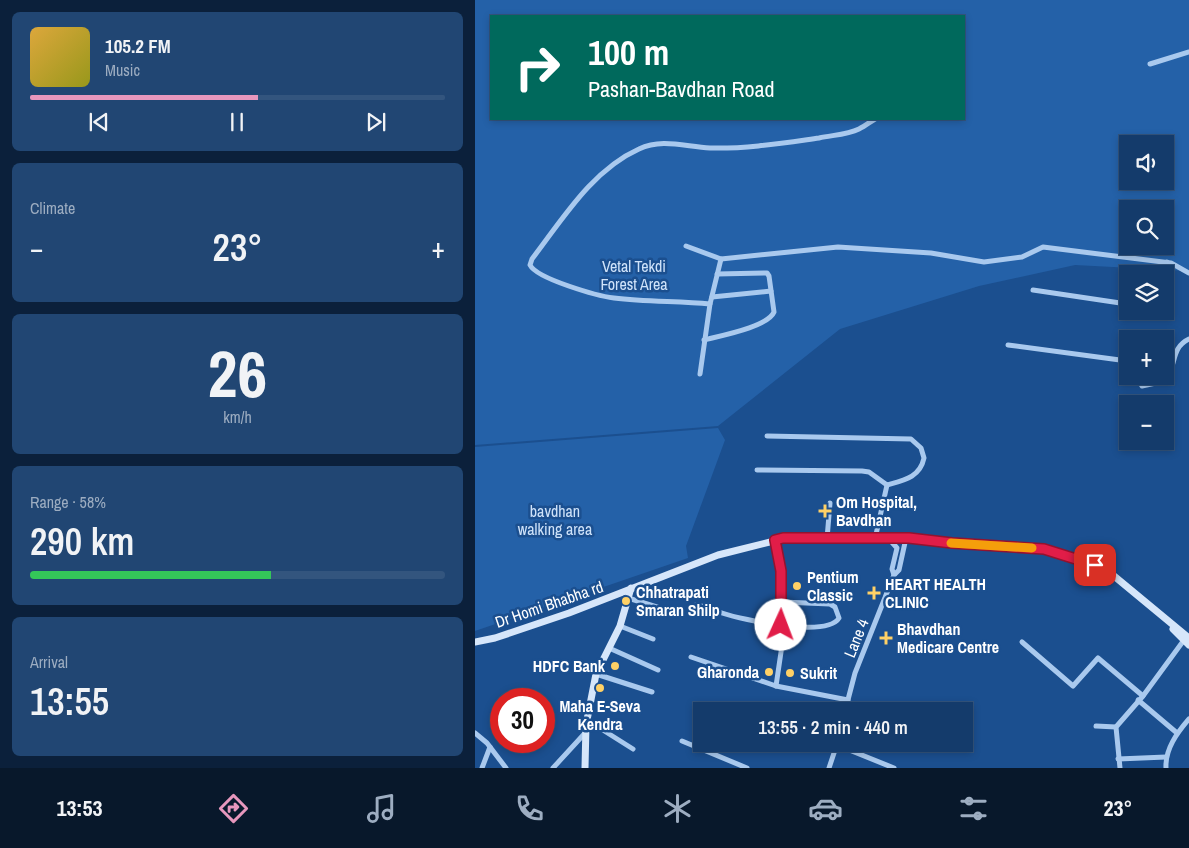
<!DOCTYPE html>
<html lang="en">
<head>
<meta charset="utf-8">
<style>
  :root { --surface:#143b6b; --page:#214673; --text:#f1f3f6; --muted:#9dadc1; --line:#33557e; --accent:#e797bd }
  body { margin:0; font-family:"Archivo Narrow",sans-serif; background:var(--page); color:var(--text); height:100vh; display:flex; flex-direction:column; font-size:19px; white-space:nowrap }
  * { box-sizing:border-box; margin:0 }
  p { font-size:16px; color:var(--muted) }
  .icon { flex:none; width:28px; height:28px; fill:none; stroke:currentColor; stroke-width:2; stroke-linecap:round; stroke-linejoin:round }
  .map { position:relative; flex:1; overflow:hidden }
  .drawer { display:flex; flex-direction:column; gap:12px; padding:12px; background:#0b203b; width:475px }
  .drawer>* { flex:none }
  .banner { position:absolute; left:15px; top:15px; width:475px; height:105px; border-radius:0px; box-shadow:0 2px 8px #0003,0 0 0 1px var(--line); background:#00695c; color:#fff; overflow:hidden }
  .controls { position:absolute; left:644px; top:135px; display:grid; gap:10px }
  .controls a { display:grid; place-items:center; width:55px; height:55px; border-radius:0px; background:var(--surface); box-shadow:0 2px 8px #0003,0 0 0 1px var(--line); font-size:25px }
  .speed { position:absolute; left:15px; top:688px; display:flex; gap:10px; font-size:25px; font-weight:700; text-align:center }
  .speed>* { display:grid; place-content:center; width:65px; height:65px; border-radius:50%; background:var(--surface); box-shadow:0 2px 8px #0003,0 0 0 1px var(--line); line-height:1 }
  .speed .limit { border:8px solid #d22; background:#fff; color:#111 }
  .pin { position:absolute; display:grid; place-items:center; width:42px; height:42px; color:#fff; margin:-21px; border-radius:10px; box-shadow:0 2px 8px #0006 }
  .me { position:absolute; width:55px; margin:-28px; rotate:2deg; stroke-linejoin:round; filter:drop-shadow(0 0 4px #0008) }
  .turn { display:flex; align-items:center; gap:18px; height:105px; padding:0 15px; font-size:22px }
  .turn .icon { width:65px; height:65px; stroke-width:2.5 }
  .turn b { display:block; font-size:35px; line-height:42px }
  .big { font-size:38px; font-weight:600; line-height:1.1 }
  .drawer .tile { flex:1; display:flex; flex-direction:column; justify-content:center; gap:8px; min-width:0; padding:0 18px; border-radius:8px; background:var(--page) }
  .drawer .dial { align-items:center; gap:0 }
  .dial b { font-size:65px; line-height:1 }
  .song { display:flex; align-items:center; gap:15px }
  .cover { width:60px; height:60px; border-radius:8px; background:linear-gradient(135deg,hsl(40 70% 55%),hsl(60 70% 35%)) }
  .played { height:5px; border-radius:2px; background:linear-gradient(90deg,var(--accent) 55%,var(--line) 55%) }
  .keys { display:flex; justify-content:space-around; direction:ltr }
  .heat { display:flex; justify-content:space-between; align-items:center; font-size:28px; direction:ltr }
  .charge { height:8px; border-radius:4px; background:linear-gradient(90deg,#34c759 58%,var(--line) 0) }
  .trip { position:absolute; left:218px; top:702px; width:280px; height:50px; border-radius:0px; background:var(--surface); box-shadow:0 2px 8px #0003,0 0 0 1px var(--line); font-weight:600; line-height:50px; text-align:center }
  .tab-bar { display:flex; height:80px; justify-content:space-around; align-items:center; background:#08182b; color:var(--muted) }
  .tab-bar .icon { width:35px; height:35px }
  .tab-bar .on { color:var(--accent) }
  .tab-bar b { font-size:22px; color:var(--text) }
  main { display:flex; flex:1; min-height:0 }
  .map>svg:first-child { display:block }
</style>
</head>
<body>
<main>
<section class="drawer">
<div class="tile">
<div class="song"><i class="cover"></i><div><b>105.2 FM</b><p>Music</p></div></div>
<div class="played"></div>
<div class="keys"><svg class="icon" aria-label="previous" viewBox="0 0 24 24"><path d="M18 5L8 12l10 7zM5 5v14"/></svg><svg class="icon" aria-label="pause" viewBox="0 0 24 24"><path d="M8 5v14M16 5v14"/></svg><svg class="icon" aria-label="next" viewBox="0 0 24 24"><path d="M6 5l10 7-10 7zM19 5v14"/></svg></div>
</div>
<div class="tile"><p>Climate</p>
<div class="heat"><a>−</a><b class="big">23°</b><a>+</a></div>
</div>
<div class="tile dial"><b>26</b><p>km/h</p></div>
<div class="tile"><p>Range · 58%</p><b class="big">290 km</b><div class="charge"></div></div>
<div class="tile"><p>Arrival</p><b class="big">13:55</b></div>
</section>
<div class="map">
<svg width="714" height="768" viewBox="0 0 714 768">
  <rect width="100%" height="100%" fill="#1b4f8f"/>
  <g fill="#2461a8" fill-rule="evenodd">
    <path d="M0 0H714V271L600 265 504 286 365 329 243 426 0 445ZM16 16H489V119H16ZM652 144H690V181H652ZM652 209H690V246H652Z"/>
    <polygon points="243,428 250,440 211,546 213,558 0,631 0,447"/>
  </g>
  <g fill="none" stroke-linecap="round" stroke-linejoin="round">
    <g stroke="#a9c9ee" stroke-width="5">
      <polyline points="675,64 714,52"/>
      <polyline points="211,246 246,259 363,247 456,253 509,262 547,257 568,247 696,263 714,273"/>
      <path d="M246 259 235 304C203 301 171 302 139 298 123 296 62 279 55 265L57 259C87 220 117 170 164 149 187 138 211 147 235 148 271 149 308 143 344 138 357 135 372 135 384 129 390 126 395 122 400 119"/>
      <polyline points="686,274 692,262"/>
      <polyline points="558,290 652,304"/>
      <polyline points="237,297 296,291"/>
      <path d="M229 340C244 336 293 327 299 312L294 276 292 273 242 274"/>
      <polyline points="533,345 645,360 652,363"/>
      <polyline points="225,374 235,304"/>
      <path d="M661 376 667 386 690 381C702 366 695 348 714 339"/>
      <path d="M282 470 387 471 394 472 412 485C430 480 445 477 449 458L446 448 436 439 292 436"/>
      <polyline points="352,539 355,503"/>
      <polyline points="400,539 412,485"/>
      <polyline points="414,539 422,548 417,569 419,575"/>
      <polyline points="300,540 306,571 307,625"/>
      <polyline points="153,598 185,608"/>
      <path d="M221 605C230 606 238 610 247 613 268 620 352 638 364 618L360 607 355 604 307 602"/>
      <polyline points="145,626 178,639"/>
      <polyline points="547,642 598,686 623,658 668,696"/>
      <polyline points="134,648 183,670"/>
      <polyline points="216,657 301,686 373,700"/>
      <polyline points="121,674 177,692"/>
      <polyline points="301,686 310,625"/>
      <polyline points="663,700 702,733"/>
      <polyline points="370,711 380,673 419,575 424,570 431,538"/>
      <polyline points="112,720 158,749"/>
      <polyline points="621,726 641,727"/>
      <polyline points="0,733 12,743 31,768"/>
      <polyline points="207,741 272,768"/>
      <polyline points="362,745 419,768"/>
      <polyline points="643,759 691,757"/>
      <polyline points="7,768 15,747"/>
      <polyline points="78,768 111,732"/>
      <polyline points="354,768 362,744"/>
      <polyline points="645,768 641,727 668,696 709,640"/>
      <path d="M691 768C690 749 702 733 714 719"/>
    </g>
    <g stroke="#d6e6fa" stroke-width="7">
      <polyline points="698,629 714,645"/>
      <polyline points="0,642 20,638 94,613 243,555 315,537 434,538 477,543 569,549 606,559 633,571 714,638"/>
      <polyline points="110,768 111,725 121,674 145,626 156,588"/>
    </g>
  </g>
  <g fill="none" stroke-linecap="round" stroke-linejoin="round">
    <g stroke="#92132f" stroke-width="12">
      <polyline id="route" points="306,625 306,571 300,540 308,538 434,538 477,543 569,549 620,565"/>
    </g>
    <use href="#route" stroke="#e11d48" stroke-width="9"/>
    <polyline stroke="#f59e0b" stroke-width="9" points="476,543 557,548"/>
  </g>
  <g fill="#ffd166" stroke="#1b4f8f" stroke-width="2">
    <path d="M347.5 503.5h5v5h5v5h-5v5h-5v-5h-5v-5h5z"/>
    <circle cx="322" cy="586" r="5"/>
    <path d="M396.5 585.5h5v5h5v5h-5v5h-5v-5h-5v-5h5z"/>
    <circle cx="151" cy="601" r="5"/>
    <path d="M408.5 630.5h5v5h5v5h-5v5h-5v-5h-5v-5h5z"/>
    <circle cx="140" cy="666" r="5"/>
    <circle cx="294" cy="672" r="5"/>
    <circle cx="315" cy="673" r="5"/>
    <circle cx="125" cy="688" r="5"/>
  </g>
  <g text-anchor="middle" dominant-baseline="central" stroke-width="5" stroke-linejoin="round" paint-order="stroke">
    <g font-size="16" fill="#cfe3fa" stroke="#1b4f8f">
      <text x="159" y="266">Vetal Tekdi<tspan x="159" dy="18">Forest Area</tspan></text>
      <text x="80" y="511">bavdhan<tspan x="80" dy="18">walking area</tspan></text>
    </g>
    <g font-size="16" font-weight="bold" fill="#fff" stroke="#1b4f8f" text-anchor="start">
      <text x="361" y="502">Om Hospital,<tspan x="361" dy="18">Bavdhan</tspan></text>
      <text x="332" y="577">Pentium<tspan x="332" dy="18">Classic</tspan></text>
      <text x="410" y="584">HEART HEALTH<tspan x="410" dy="18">CLINIC</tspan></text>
      <text x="161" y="592">Chhatrapati<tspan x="161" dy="18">Smaran Shilp</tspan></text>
      <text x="422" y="629">Bhavdhan<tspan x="422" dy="18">Medicare Centre</tspan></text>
      <text x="130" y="666" text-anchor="end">HDFC Bank</text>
      <text x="284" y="672" text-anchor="end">Gharonda</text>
      <text x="325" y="673">Sukrit</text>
      <text x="125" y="706" text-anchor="middle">Maha E-Seva<tspan x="125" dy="18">Kendra</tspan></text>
    </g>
    <g font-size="16" fill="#fff" stroke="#1b4f8f">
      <text transform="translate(74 604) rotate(-19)">Dr Homi Bhabha rd</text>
      <text transform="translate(381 638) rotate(-68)">Lane 4</text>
    </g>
  </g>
</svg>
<div class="controls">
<a><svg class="icon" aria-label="sound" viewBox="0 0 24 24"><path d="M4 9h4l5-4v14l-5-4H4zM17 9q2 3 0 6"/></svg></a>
<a><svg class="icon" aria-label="search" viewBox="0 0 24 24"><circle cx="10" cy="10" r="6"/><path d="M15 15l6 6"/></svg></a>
<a><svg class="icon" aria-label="layers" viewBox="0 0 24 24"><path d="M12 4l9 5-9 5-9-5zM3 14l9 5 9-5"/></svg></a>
<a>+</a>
<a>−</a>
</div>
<div class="speed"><div class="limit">30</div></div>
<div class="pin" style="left:620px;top:565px;background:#d93025"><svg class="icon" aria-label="arrive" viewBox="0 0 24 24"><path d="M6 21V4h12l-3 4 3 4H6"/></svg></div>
<svg class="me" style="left:306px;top:625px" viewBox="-20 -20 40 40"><circle r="19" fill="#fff"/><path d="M0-13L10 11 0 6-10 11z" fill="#e11d48"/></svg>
<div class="trip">13:55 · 2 min · 440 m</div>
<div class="banner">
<div class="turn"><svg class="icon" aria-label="right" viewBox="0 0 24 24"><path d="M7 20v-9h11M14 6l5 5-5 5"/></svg><div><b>100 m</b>Pashan-Bavdhan Road</div></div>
</div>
</div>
</main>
<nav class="tab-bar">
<b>13:53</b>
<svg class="icon on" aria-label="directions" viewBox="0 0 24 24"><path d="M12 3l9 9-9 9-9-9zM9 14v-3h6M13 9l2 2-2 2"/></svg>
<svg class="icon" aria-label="music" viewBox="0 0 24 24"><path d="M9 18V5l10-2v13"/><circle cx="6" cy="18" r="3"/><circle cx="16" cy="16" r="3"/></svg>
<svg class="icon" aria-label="phone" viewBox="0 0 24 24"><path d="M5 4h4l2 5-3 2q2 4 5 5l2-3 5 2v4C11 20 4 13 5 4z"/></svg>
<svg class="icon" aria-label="climate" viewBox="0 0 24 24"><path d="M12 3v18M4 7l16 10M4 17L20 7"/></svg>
<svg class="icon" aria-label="car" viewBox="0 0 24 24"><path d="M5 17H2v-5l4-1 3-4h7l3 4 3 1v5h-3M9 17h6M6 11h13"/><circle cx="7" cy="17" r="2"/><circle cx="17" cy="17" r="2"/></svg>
<svg class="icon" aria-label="filters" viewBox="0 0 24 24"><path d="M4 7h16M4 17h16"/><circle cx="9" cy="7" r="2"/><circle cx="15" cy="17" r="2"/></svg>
<b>23°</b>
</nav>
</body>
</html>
